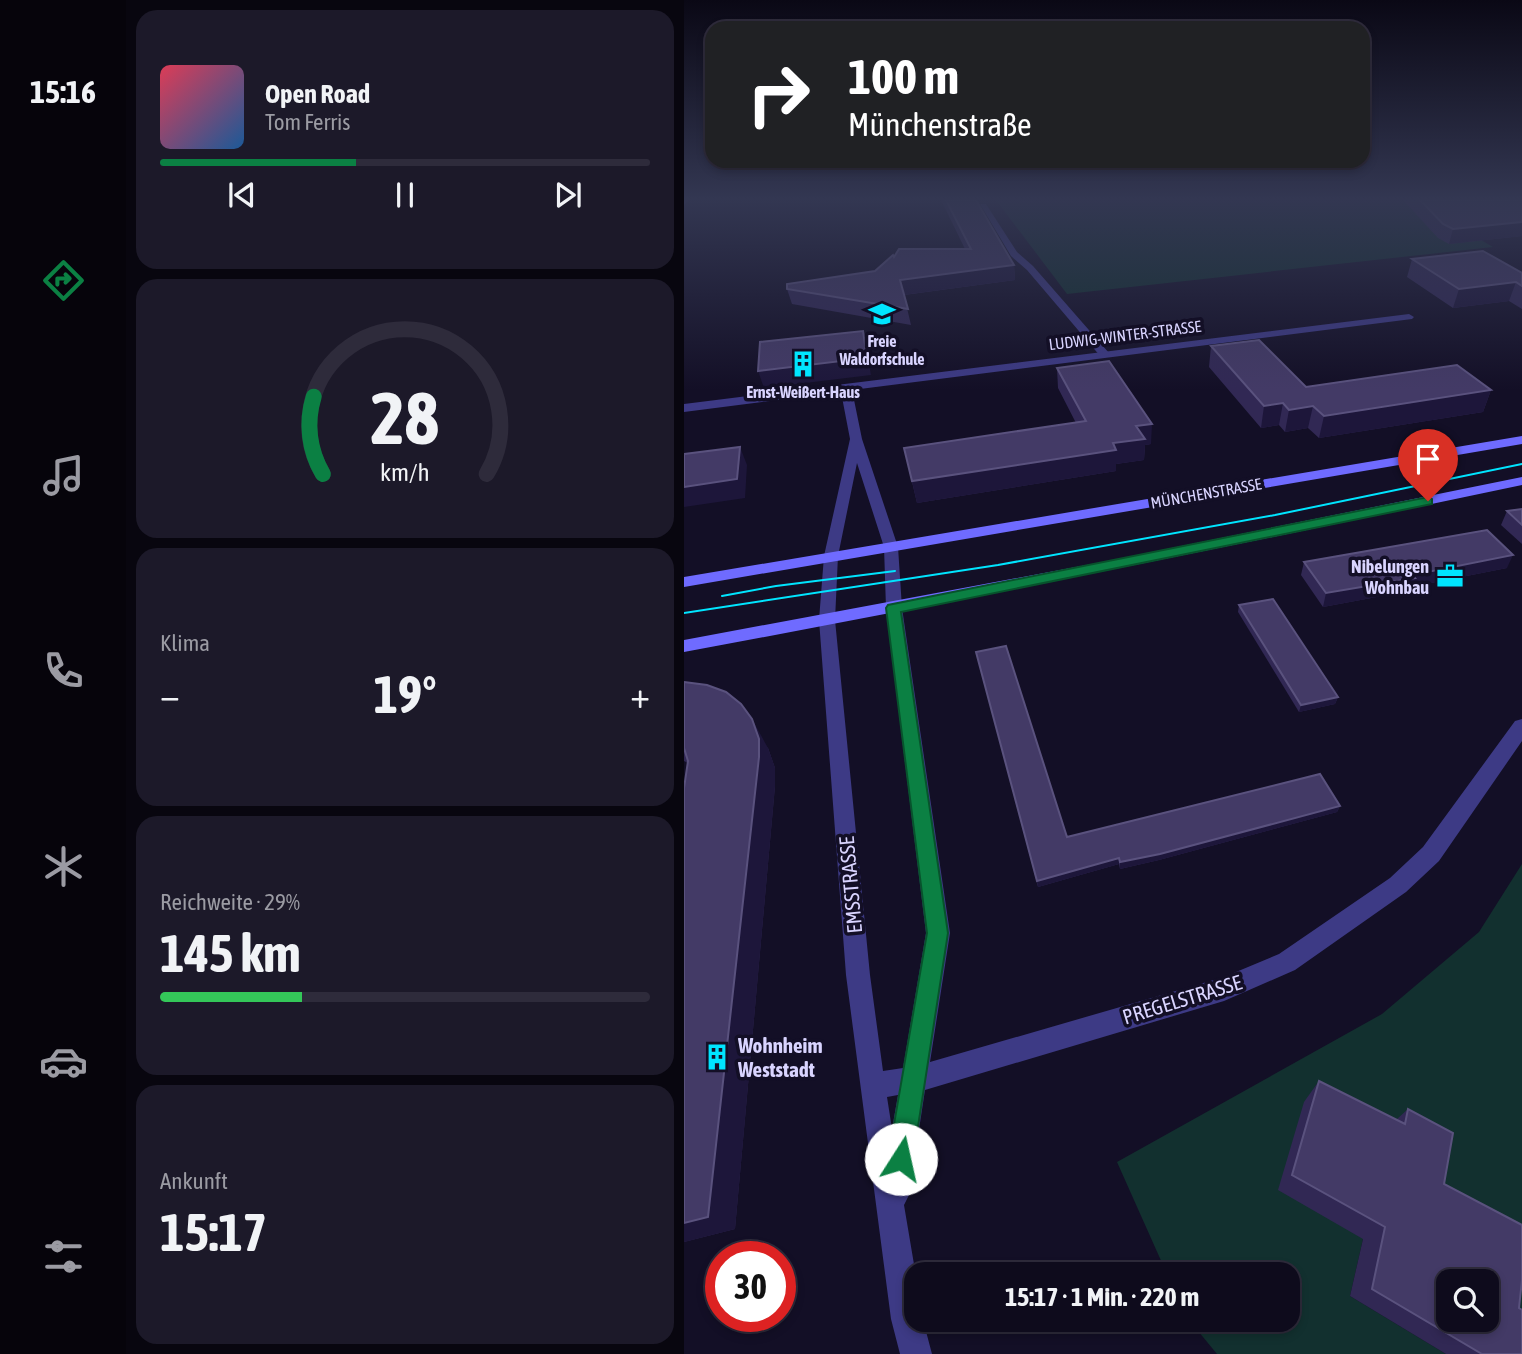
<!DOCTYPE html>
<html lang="de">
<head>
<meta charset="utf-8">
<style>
  :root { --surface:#0e0b1c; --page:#1c1929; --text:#f1f3f6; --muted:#9b9ba3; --line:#2e2b3b; --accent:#0b8043 }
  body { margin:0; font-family:"Asap Condensed",sans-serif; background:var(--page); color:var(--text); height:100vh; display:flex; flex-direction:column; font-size:26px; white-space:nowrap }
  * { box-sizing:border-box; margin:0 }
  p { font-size:23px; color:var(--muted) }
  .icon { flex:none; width:38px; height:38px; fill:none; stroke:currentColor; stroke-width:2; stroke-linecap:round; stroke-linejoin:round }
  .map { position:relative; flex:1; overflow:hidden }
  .drawer { display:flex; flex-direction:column; gap:10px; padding:10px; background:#08060f; width:558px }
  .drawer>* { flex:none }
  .hud { position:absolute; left:21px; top:21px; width:665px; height:147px; border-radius:21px; box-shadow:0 4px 10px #0003,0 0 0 2px var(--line); background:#202124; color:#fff; overflow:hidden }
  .fabs { position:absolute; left:752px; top:1269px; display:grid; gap:14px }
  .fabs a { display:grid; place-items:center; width:63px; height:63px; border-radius:14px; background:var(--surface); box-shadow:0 4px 10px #0003,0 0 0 2px var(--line); font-size:35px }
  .speed { position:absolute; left:21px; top:1241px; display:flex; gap:14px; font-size:35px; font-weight:700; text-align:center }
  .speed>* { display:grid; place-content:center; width:91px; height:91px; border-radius:50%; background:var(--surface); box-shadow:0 4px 10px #0003,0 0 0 2px var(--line); line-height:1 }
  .speed .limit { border:10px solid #d22; background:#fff; color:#111 }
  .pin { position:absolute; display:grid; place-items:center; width:60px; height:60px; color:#fff; margin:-72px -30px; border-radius:50% 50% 50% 0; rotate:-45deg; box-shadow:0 0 7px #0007 }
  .pin .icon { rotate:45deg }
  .me { position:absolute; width:77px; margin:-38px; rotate:10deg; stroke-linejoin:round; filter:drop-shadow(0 0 5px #0008) }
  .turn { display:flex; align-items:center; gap:24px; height:147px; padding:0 28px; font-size:32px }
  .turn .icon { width:91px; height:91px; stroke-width:2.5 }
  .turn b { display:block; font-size:49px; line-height:60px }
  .big { font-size:52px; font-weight:700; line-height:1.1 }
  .drawer .card { flex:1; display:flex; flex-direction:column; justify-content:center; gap:10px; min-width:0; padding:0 24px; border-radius:21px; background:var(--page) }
  .drawer .dial { align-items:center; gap:0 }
  .dial svg { height:182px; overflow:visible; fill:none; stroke:var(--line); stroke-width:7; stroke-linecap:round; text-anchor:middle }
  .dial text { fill:var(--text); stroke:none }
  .song { display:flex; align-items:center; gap:21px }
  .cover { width:84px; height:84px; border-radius:10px; background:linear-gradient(135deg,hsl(350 70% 55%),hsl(210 70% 35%)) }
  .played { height:7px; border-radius:4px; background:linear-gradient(90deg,var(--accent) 40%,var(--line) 40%) }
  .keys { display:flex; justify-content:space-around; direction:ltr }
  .heat { display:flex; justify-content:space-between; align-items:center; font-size:38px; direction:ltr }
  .charge { height:10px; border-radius:5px; background:linear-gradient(90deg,#34c759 29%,var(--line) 0) }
  .trip { position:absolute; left:220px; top:1262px; width:396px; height:70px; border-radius:21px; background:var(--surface); box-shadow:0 4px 10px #0003,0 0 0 2px var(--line); font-weight:700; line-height:70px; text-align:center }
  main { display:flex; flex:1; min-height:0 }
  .tab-bar { display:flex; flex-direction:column; width:126px; justify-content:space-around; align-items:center; background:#06040b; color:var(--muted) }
  .tab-bar .icon { width:49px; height:49px }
  .tab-bar .selected { color:var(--accent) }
  .tab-bar b { font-size:32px; color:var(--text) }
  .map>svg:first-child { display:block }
</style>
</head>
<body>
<main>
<nav class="tab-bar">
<b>15:16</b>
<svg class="icon selected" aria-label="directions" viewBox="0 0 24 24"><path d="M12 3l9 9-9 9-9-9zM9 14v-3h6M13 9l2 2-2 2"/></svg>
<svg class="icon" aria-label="music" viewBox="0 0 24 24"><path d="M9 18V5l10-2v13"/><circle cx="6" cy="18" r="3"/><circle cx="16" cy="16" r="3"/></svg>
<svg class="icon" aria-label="phone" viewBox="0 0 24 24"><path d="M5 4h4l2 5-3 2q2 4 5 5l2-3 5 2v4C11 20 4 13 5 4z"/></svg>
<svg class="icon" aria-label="climate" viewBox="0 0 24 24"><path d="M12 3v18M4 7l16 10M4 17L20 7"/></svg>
<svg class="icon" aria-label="car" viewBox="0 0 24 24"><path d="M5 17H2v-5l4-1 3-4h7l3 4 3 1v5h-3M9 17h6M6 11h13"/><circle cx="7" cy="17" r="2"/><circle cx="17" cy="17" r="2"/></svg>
<svg class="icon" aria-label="filters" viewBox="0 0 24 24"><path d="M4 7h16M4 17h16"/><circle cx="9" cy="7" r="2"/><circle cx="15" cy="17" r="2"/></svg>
</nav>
<section class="drawer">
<div class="card">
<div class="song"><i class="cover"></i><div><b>Open Road</b><p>Tom Ferris</p></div></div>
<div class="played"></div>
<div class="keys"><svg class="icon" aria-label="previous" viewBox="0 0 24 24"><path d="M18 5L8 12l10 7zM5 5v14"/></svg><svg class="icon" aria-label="pause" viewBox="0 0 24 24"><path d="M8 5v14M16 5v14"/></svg><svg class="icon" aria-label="next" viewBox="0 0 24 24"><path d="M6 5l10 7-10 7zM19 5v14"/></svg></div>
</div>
<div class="card dial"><svg viewBox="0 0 100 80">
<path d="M14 69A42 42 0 1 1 86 69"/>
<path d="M14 69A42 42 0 0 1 10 35" stroke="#0b8043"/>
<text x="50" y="56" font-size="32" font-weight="700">28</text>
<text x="50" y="72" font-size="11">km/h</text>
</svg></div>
<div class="card"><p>Klima</p>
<div class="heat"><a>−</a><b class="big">19°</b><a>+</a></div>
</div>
<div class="card"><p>Reichweite · 29%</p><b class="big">145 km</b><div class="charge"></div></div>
<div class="card"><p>Ankunft</p><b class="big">15:17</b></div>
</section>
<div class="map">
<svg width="838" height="1354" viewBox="0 0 838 1354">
  <rect width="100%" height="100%" fill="#130f26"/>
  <g fill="#12302f">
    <polygon points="312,200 728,200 809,247 383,294"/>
    <polygon points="838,864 838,1334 811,1240 679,1239 666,1296 762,1354 533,1354 505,1320 604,1320 604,1274 483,1274 433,1162 698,1014 795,932"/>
  </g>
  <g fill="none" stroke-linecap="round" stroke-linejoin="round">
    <g fill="#3d3a85" fill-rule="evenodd">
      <polygon points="0,200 5,200 0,205"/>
      <polygon points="296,204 302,204 333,252 349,266 425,353 425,357 417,357 343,270 327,256"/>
    </g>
    <path fill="#3d3a85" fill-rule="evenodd" d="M725 314 730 317 728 319 168 390 178 439 214 547 218 608 266 933 246 1062 540 977 595 954 706 878 739 847 831 721 838 719V741L755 861 722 892 611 970 540 1001 241 1090 225 1195 220 1205 233 1282V1320H239L248 1354H216L207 1319 162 975 135 620 140 556 166 439 157 392 0 412V404ZM173 463 200 547 202 608 242 933 219 1068 199 1071 186 975 151 620 154 556ZM214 1095 208 1129 203 1097Z"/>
    <g fill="#6f6bff" fill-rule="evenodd">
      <polygon points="838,436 838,444 0,587 0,577"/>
      <path d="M838 477V485C559 544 280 600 0 652V640L419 562Z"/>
    </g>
    <g stroke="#00e5ff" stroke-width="2">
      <polyline points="38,596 92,586 211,571"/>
      <polyline points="0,613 314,565 591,515 838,464"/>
    </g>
  </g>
  <g fill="#312854">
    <polygon points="257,200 292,200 330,265 331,280 220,295 227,325 108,304 103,289 191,271 210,257 281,249"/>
    <polygon points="719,200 838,200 838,236 765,244 754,238"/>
    <polygon points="728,259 838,273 838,309 825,301 769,308 723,277"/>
    <polygon points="527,346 622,387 807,390 799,412 635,438 624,428 601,432 595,425 577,428 525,367"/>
    <polygon points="373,368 467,444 461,445 460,460 432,464 432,471 233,503 220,448 392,423 374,388"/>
    <polygon points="838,509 838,544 817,525 823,511"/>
    <polygon points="620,562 823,568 727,587 725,591 639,607 617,575"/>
    <polygon points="555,605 654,697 651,704 615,712 554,612"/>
    <polygon points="292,652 383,837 656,806 653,812 475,860 436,869 435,864 354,887"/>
    <polygon points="0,682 84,748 91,768 91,786 51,1229 0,1242 0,788 4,763 0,761"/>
    <polygon points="635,1081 712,1120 724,1109 760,1184 835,1308 838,1354 762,1354 666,1296 679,1239 594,1190 620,1102"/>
  </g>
  <g fill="#1d163a">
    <polygon points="838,222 838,236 765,244 769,229"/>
    <polygon points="330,265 331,280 219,295 216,280"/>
    <polygon points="832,282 825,301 769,308 775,289"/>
    <polygon points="179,331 187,375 80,388 74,371"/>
    <polygon points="807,390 799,412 635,438 640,416"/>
    <polygon points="599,403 595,425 577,428 580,406"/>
    <polygon points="629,406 624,428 601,432 605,410"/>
    <polygon points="468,424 467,444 461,445 460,460 432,464 432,471 233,503 228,481 429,443 452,426"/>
    <polygon points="56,447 63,465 61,498 0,507 0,487"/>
    <polygon points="829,555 823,568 727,587 725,591 639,607 642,593"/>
    <polygon points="654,697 651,704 615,712 617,705"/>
    <polygon points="68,719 84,748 91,768 91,786 51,1229 0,1242 0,1223"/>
    <polygon points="656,806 653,812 475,860 436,869 436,862"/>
    <polygon points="435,858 435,864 354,887 353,881"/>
  </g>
  <g fill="#433a66" stroke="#5a527e" stroke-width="2" fill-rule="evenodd">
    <polygon points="262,200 292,200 330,265 216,280 224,309 103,289 103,284 191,271 209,255 210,257 215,249 287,249"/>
    <polygon points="736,200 838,200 838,222 769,229 759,224"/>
    <polygon points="799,251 838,273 838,286 832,282 775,289 728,259"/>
    <polygon points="179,331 183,358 74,371 76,342"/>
    <polygon points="575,340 622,387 773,365 807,390 640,416 629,406 605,410 599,403 580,406 527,346"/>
    <polygon points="425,361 468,424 452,426 461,439 429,443 432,450 228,481 220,448 402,421 373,368"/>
    <polygon points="56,447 53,479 0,487 0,454"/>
    <polygon points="838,509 838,525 823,511"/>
    <polygon points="803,530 829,555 728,575 731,578 642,593 620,562"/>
    <polygon points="589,599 654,697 617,705 555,605"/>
    <polygon points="322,646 383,837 636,774 656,806 476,854 436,862 435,858 353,881 292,652"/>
    <polygon points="0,682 23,685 42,692 57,704 68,719 75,739 75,757 24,1217 0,1223 0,788 4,761 0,748"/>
    <path d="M635 1081 721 1124 724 1109 769 1133 760 1184 838 1225V1280L835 1308 838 1310V1354H798L688 1289 701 1227 608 1175ZM765 1281H803V1320H765Z"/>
  </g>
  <linearGradient id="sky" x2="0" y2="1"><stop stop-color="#0a0815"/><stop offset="0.51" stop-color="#333752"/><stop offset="1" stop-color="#333752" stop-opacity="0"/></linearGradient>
  <rect width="838" height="390" fill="url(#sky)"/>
  <polygon fill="#0b8043" stroke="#07532c" stroke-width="2" points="744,497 748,499 748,504 217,612 264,933 229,1159 226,1168 217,1172 208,1168 204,1159 243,933 202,608 204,605"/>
  <defs>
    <g id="school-bare" transform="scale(2.1)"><path d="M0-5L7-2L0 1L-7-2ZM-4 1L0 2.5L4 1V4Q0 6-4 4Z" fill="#00e5ff" stroke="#130f26" stroke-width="2.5" paint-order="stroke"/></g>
    <g id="building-bare" transform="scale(2.1)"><path d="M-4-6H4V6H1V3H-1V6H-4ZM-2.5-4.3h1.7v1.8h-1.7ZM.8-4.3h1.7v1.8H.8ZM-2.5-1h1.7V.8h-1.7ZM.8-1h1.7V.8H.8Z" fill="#00e5ff" stroke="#130f26" stroke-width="2.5" paint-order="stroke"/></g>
    <g id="office-bare" transform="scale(2.1)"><path d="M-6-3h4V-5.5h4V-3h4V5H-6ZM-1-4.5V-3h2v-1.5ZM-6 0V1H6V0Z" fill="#00e5ff" stroke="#130f26" stroke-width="2.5" paint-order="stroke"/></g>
  </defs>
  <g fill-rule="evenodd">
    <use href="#school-bare" x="198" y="314"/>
    <use href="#building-bare" x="119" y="364"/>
    <use href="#office-bare" x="766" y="576"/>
    <use href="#building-bare" x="33" y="1057"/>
  </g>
  <g text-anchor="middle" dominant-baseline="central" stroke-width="7" stroke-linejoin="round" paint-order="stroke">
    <g font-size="16" fill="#d9d4ff" stroke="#130f26">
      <text transform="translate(441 335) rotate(-7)">LUDWIG-WINTER-STRASSE</text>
      <text transform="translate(522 493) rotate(-10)">MÜNCHENSTRASSE</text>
    </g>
    <g font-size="16" font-weight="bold" fill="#d9d4ff" stroke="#130f26">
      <text x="198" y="341">Freie<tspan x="198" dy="18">Waldorfschule</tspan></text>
      <text x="119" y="392">Ernst-Weißert-Haus</text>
    </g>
    <g font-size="18" font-weight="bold" fill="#d9d4ff" stroke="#130f26" text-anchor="end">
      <text x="745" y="566">Nibelungen<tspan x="745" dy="21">Wohnbau</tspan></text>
    </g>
    <g font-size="21" fill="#d9d4ff" stroke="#130f26">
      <text transform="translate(166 885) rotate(-95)">EMSSTRASSE</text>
      <text transform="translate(498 999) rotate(-17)">PREGELSTRASSE</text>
    </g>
    <g font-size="21" font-weight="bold" fill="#d9d4ff" stroke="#130f26" text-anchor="start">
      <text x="54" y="1045">Wohnheim<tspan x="54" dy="24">Weststadt</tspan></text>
    </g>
  </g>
</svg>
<div class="fabs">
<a><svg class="icon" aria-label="search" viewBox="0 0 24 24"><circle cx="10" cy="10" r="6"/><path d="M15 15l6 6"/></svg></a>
</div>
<div class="speed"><div class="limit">30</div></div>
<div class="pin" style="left:744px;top:501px;background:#d93025"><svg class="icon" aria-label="arrive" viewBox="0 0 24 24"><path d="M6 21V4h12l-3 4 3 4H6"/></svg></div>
<svg class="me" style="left:217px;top:1159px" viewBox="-20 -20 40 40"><circle r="19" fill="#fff"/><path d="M0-13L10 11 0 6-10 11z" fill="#0b8043"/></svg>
<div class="trip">15:17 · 1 Min. · 220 m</div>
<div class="hud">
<div class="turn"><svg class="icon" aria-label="right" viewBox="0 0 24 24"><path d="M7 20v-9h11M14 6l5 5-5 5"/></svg><div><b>100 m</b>Münchenstraße</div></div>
</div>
</div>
</main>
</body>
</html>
